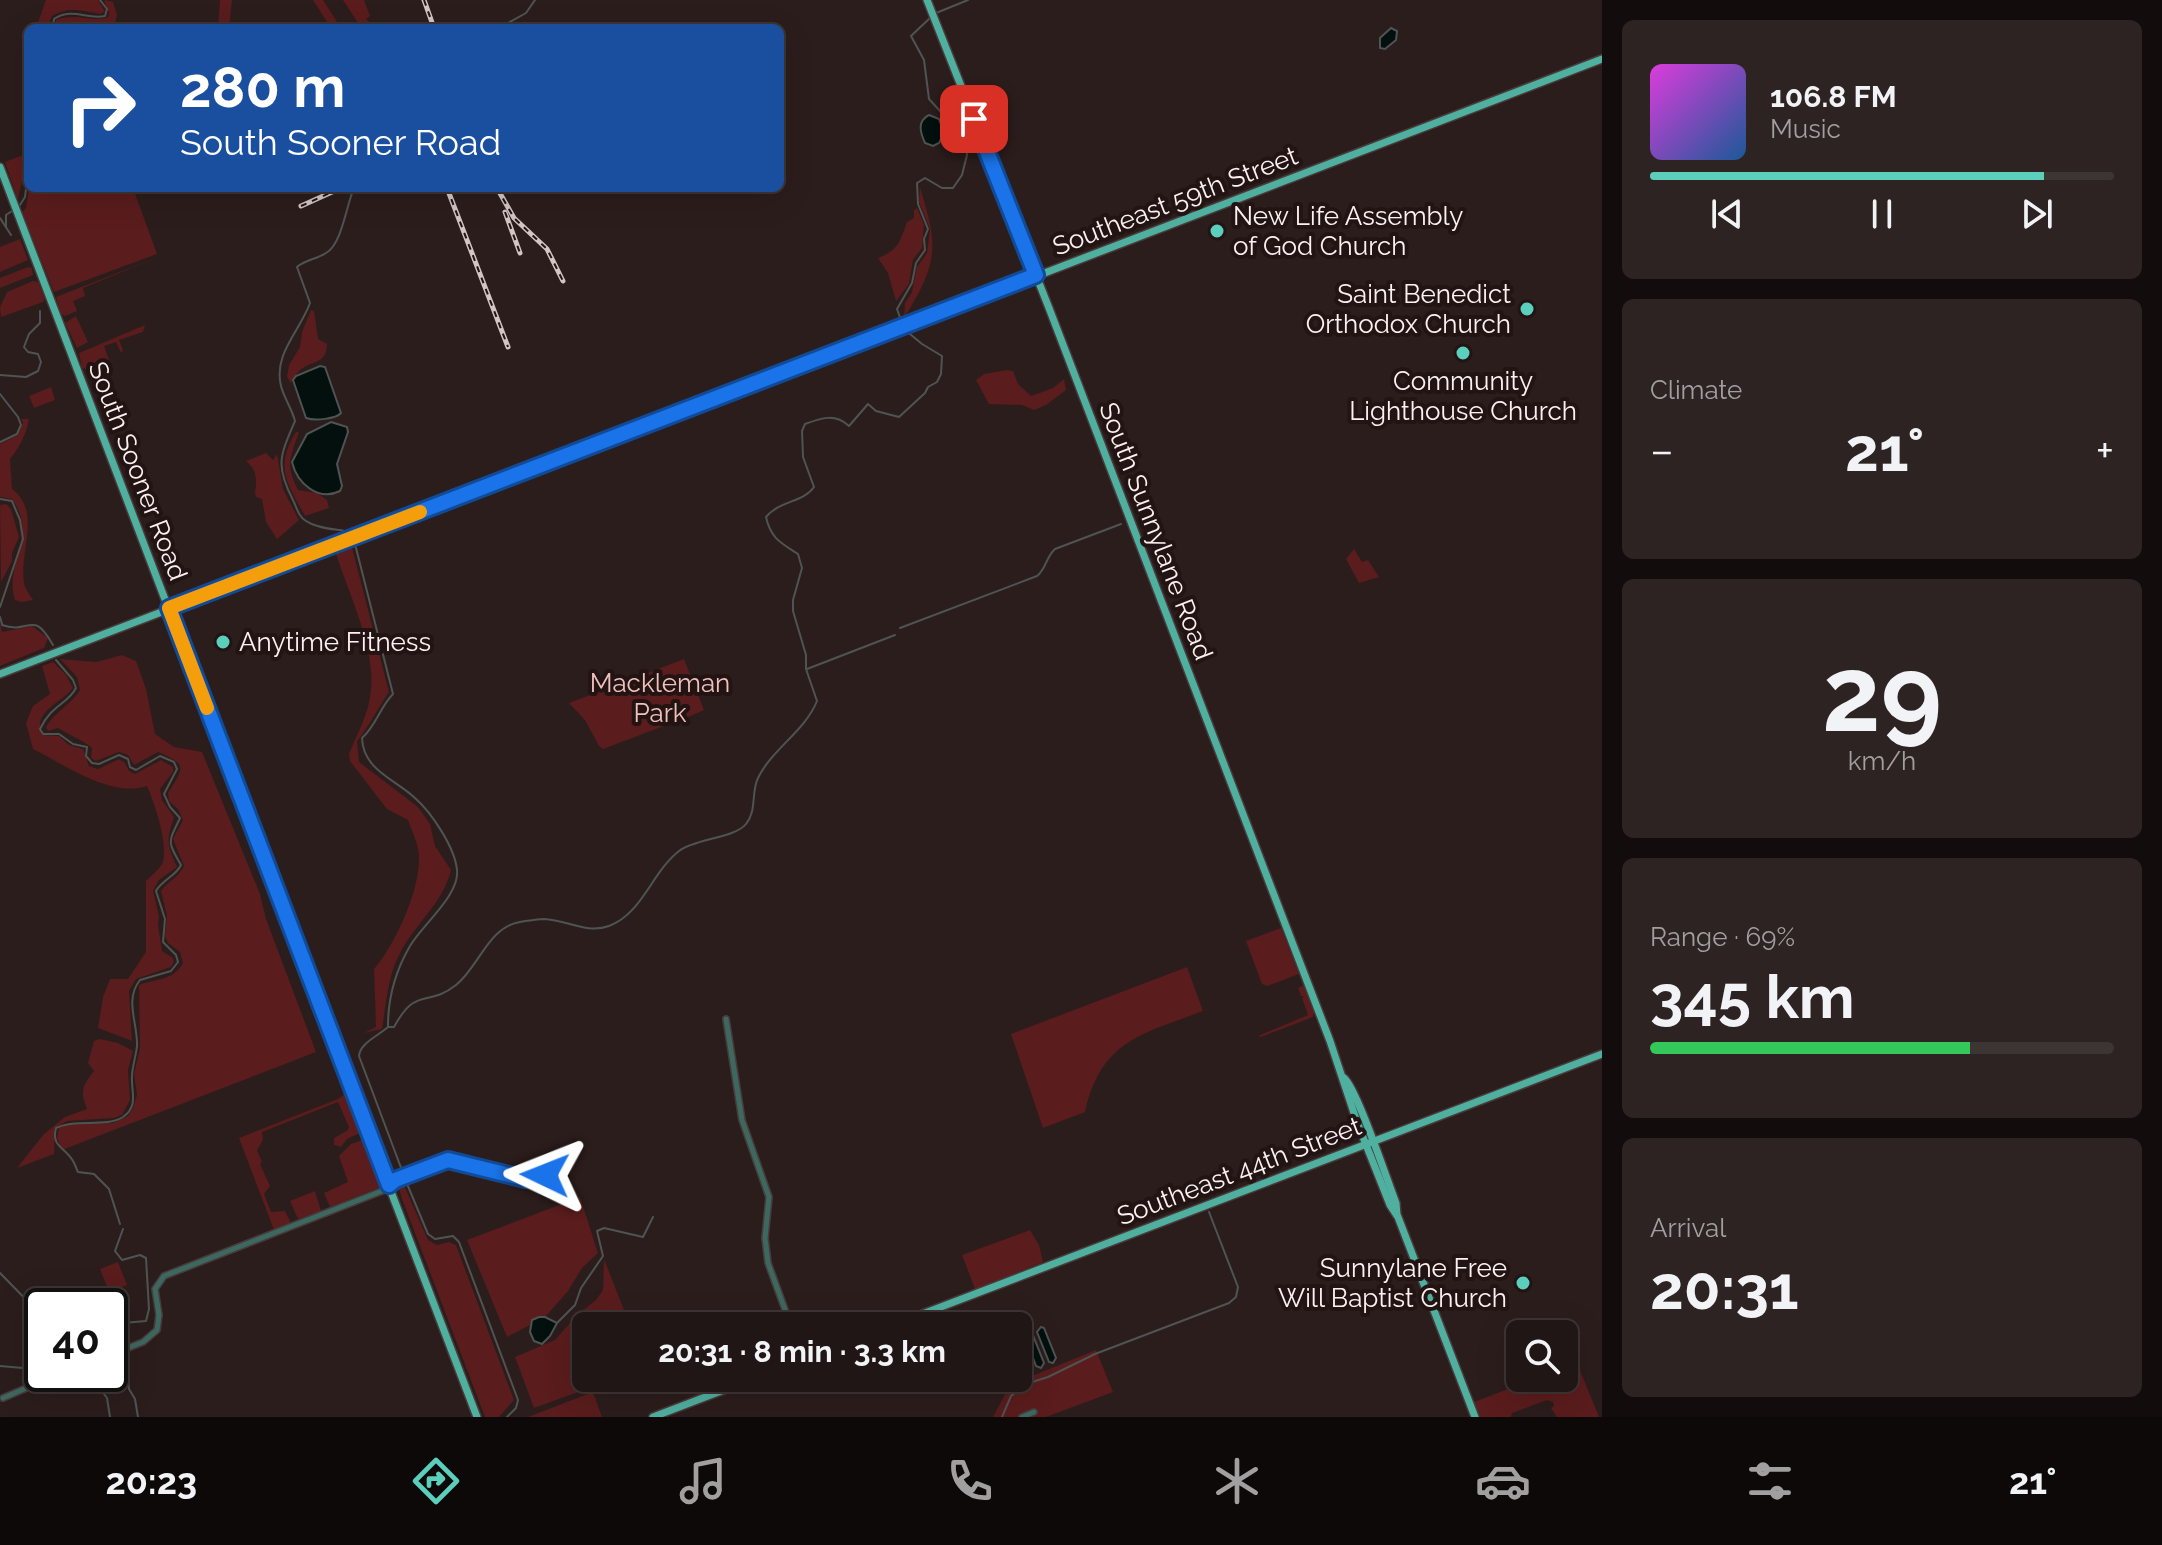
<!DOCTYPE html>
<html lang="en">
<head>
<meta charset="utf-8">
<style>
  :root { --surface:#201615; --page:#2d2322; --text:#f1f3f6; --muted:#a29fa0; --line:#3d3534; --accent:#5bcebc }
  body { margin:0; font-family:Raleway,sans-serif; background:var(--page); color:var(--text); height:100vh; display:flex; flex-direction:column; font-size:30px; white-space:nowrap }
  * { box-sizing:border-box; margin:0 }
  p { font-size:26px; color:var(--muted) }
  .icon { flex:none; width:44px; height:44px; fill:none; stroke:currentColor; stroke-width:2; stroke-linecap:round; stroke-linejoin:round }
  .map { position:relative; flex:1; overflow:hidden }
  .drawer { display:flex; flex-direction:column; gap:20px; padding:20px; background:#120c0c; width:560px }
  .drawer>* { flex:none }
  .banner { position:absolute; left:24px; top:24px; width:760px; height:168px; border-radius:12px; box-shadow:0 8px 32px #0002,0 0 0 2px var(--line); background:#1a4fa0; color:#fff; overflow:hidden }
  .tools { position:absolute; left:1506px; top:1320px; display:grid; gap:16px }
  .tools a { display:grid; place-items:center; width:72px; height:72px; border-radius:12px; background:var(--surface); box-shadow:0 8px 32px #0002,0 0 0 2px var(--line); font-size:40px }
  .speed { position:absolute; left:24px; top:1288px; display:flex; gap:16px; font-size:40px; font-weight:700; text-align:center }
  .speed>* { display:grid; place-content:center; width:104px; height:104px; border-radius:50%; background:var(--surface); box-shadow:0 8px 32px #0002,0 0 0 2px var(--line); line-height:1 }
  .speed .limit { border:4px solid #111; border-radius:12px; background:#fff; color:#111 }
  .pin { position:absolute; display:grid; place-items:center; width:68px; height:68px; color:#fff; margin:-34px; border-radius:16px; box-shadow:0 4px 12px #0006 }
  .me { position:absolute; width:88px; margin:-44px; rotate:272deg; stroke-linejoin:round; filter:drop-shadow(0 0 6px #0008) }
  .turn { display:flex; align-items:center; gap:28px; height:168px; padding:0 24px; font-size:36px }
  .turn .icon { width:104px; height:104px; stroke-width:2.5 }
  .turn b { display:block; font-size:56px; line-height:68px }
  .big { font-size:60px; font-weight:700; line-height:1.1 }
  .drawer .tile { flex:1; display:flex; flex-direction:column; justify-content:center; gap:12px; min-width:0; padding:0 28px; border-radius:12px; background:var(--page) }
  .drawer .dial { align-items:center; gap:0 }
  .dial b { font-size:104px; line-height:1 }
  .song { display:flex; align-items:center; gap:24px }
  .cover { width:96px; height:96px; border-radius:12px; background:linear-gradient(135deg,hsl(300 70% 55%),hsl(210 70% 35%)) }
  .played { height:8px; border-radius:4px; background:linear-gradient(90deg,var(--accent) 85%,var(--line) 85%) }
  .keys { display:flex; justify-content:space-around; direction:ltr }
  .heat { display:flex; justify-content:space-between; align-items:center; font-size:44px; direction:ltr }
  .charge { height:12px; border-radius:6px; background:linear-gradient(90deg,#34c759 69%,var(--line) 0) }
  .trip { position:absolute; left:572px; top:1312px; width:460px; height:80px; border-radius:12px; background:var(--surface); box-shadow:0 8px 32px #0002,0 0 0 2px var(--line); font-weight:700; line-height:80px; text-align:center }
  .dock { display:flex; height:128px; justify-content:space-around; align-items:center; background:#0d0908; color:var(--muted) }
  .dock .icon { width:56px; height:56px }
  .dock .on { color:var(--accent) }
  .dock b { font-size:36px; color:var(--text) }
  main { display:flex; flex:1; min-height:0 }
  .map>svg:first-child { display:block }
</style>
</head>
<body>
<main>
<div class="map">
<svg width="1602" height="1417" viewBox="0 0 1602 1417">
  <rect width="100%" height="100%" fill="#2b1d1c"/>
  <g fill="#5a1c1c">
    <path d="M46 0H98L105 12 100 14C81 11 70 6 52 16L49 23 51 28H36Z"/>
    <path d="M104 0 113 2 117 15 114 28H56V20C76 12 91 23 108 17L109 13Z"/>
    <polygon points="220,0 232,0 229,28 218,28"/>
    <polygon points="313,0 323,0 341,28 331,28"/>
    <polygon points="343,0 364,0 370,16 366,19 373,26 358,28 360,26"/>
    <path d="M28 153C28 169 20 184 18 200L5 162Z"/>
    <path d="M920 187C933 232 941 252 917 296 912 303 911 310 904 316L905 303 912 292 917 267 927 253 930 229 919 202Z"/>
    <polygon points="29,188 133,188 157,254 54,292 22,212 26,208"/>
    <path d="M917 208 924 225 922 248 913 260 909 284 896 301 888 273 878 258C899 250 900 241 907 222L914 218V210Z"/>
    <polygon points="20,239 28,260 0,272 0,247"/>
    <polygon points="158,257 83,288 85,296 73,301 77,311 65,316 61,314 56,297"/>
    <polygon points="28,267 32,268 33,275 0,288 0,278"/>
    <polygon points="33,281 38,282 45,299 43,302 1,317 0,307 7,292"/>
    <path d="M311 310 314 311 318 339 327 344C327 365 311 360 299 371 296 374 294 379 291 383L287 377 289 365 300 347 302 332Z"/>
    <polygon points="76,316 88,342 77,348 65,323"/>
    <polygon points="145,325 143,332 119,340 123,350 121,353 116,342 104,346 109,360 86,369 82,368 79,353"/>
    <polygon points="1007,370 1013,371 1018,384 1031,396 1053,388 1064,379 1066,390 1046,405 1034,410 1022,405 989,404 976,380 984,374"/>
    <polygon points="51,387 55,400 34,408 29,396"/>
    <path d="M21 419H29C26 435 20 446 10 459L12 489C42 511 19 552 24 583 25 589 30 595 33 600L22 602 15 600C3 566 39 536 12 499L0 497V444L18 435 23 423Z"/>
    <path d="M296 432H299C290 459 285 463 298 490L317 493 327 500 329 508 305 516C287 483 274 467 296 432Z"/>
    <path d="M266 453 273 460 277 454 283 489 299 520 277 539 266 522 262 499 256 497 255 493C257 479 257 470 246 461Z"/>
    <polygon points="6,504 11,509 19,537 12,553 12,561 1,582 0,505"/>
    <path d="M352 547 389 692C378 708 370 725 357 741L359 762 418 807 430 824 435 846 451 870C443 904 415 923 399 955 388 976 386 1005 382 1029L364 1033 376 1027 374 969C395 945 420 890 419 857 419 845 412 831 408 820L387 809 350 761 349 754C357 734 370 711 371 689 375 647 349 594 336 554Z"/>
    <polygon points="1354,549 1362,562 1368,560 1379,577 1359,583 1346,559"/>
    <polygon points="0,622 2,632 32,626 48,638 44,648 0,666"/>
    <path d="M122 655 136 661 146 689 155 734 174 747 202 752 260 894 266 919 316 1052 62 1150 57 1138 59 1128 66 1124 113 1123 128 1116 133 1108 137 1095 134 1074 140 1048 139 985C157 978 173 981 183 963L180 952 168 943 165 936 167 916 161 891C168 881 179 877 184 866L173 839 183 820 178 809 169 801 168 793C183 768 189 765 158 752L134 765 128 755 119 752 96 761 91 758 92 748C86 742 67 734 58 728L48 731 46 727C55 711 71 705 80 690L77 677 60 659 96 662Z"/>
    <polygon points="684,659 704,710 693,715 603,749 599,746 585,720 569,703"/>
    <path d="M53 662 66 675 73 688C62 703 32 711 42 735L59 736 69 745 83 749 89 766 98 769 119 759 125 763 129 771 135 774 161 760 173 767V772L160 789 162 800 174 817C166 842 167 844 177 867L159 880 153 891 159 916 158 925 162 951 173 958 174 962 171 967 136 979 129 991 132 1041 98 1028 103 997 110 979H128L146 952V881C151 876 161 868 163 862 168 843 155 804 147 786 111 798 65 765 33 749L26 723 33 706 50 694 42 666Z"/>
    <polygon points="1281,928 1299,974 1267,986 1262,984 1246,941"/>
    <path d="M1187 967 1203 1011C1143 1034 1101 1040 1085 1112L1043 1128 1011 1034Z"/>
    <polygon points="1304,985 1314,1012 1313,1017 1261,1037 1258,1036 1308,1015 1302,998 1304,996 1301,996 1298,988"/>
    <path d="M100 1039 118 1043 133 1051 128 1070 130 1100 122 1115 114 1118 67 1121 55 1128 54 1154 17 1168 44 1134 65 1117 87 1109C80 1091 82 1086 94 1071L88 1063 94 1041Z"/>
    <polygon points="346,1093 362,1132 347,1139 341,1147 334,1145 334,1138 348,1130 349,1127 338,1102 262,1132 263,1140 257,1150 262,1162 260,1164 270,1186 264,1194 271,1212 285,1211 290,1221 289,1224 274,1230 239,1138 338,1099"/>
    <polygon points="362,1140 367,1142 383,1186 330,1207 324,1193 348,1182 339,1156 351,1144"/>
    <polygon points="403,1183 428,1240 437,1245 449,1242 456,1245 514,1400 499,1417 485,1417 402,1199 398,1185"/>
    <polygon points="315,1191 321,1211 298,1219 290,1201"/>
    <polygon points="580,1197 598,1253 582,1268 568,1291 545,1317 533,1320 530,1325 507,1337 467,1240"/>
    <polygon points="1030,1230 1039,1245 1043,1262 975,1289 962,1255"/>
    <polygon points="604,1259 629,1323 620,1326 586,1326 586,1339 573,1344 588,1383 581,1391 534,1408 515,1357 555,1340 577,1315 596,1300 603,1290"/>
    <polygon points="118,1262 127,1285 109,1292 100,1269"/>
    <polygon points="728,1314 769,1326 784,1320 786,1326 733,1326"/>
    <polygon points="1096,1350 1113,1392 1046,1417 993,1417 1010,1385"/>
    <polygon points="1577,1363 1599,1417 1557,1417 1551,1408 1554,1406 1553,1402 1547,1400 1512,1413 1511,1417 1480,1417 1474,1402 1537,1378 1564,1378 1564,1368"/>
    <polygon points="593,1392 602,1417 528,1417"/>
  </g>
  <g fill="#03100e" stroke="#4e5452" stroke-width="2">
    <polygon points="1391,28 1397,31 1396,40 1385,49 1380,48 1380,38"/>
    <path d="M929 115 939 119 944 133 939 143 933 146 925 143C920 132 917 121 929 115Z"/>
    <path d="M320 366 325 367 341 413C336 419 315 421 306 418L293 380 296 376Z"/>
    <path d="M331 422 347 427 348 432 337 464 342 486 340 491C318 502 297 483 292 462L307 434Z"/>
    <polygon points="539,1317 545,1317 557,1323 550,1336 542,1344 534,1341 530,1332 532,1320"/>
    <polygon points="1041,1327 1044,1328 1056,1358 1053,1363 1049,1362 1037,1332"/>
    <polygon points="1029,1331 1032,1333 1044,1363 1041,1368 1036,1366 1025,1336"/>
  </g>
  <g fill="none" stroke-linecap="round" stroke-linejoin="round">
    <g stroke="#4e5452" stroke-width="2">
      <polyline points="936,13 968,0"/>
      <path d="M53 28 54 19C72 7 87 20 105 16L107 9 100 0"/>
      <polyline points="499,28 526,13 535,0"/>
      <polyline points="18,208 25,197 28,172"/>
      <polyline points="0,218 11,235"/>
      <polyline points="6,227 6,215 12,211"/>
      <polyline points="902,323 897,309 912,283 916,263 925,250 924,239 928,229 918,204 917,183 925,178 942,188 953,188 962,175 967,155 966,145 951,123 929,99 924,60 911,36 931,17"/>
      <polyline points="0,375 26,377 38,371 41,362 38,354 28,352 24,347 29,334 40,323 40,311"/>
      <polyline points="0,394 18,417 21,425 17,434 0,442"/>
      <polyline points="0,499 12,501 20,520 23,539 0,607"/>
      <path d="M350 532C337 529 318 529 306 521 298 516 297 508 293 500 275 465 280 456 295 421 292 409 284 398 281 386 273 354 300 331 310 303L297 267C305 260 317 259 326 253 342 244 346 206 354 188"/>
      <path d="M355 544 393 694C380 707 376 726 362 738 363 770 395 779 415 798 432 813 455 848 457 870 460 895 422 925 410 946 396 970 388 999 388 1026"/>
      <polyline points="0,617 2,624"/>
      <path d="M2 625C31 635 32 608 53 645"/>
      <path d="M900 628 1037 576C1046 569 1046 557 1055 549L1121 524"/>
      <path d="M56 660 73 680 76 688C68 704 51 705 40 729L43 734H59L73 744 87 747 86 756 92 763 99 764 119 755 128 759 130 767 136 770 160 756 174 762 177 769 164 794 170 807 180 818C168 843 167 841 181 865 176 876 162 880 156 891L165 919 163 942 176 955 178 962 171 971 140 980C124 1000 138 1023 137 1046 136 1056 132 1067 132 1077 131 1092 139 1106 123 1117 106 1128 76 1118 56 1128 51 1147 65 1147 73 1161 75 1164 76 1168 78 1172L94 1174 109 1189 120 1224"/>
      <polyline points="807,669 895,635"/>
      <path d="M403 1173 359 1056C360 1043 378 1036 388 1027H394C417 985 427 1008 456 985 479 967 488 927 520 922 527 921 537 919 544 919 568 920 586 934 609 926 642 914 652 872 679 851 694 839 735 838 746 824 757 811 751 792 758 778 772 749 805 731 817 701L806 669V655L793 611V600L802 568 798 554C781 543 771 539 766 517 779 501 804 502 814 487L803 457 802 431 805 424C821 418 835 413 849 426L868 404 876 411 899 417 925 393 928 387 937 382 941 374 942 356 922 344 904 329"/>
      <polyline points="405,1179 428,1234 435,1239 453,1236 459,1242 518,1400 516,1408 507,1417"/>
      <polyline points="0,1273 42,1316"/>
      <polyline points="557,1323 575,1305 581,1288 603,1256 597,1231 604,1228 643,1237 653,1217"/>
      <polyline points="110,1334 123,1323 146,1321 149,1309 146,1258 140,1255 122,1260 115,1251 123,1229"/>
      <polyline points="110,1337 113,1350"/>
      <polyline points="115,1356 127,1369 129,1389 135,1399 138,1417"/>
      <polyline points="0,1366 23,1368 42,1351"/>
      <polyline points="96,1374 101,1390 107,1398 110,1417"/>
      <polyline points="1002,1417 1011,1396 1026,1384 1048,1377 1095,1354 1229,1303 1236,1297 1238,1287 1209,1212"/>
    </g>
    <g stroke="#483b3a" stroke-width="8">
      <g id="minor">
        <polyline points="726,1019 742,1120 769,1197 765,1238 768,1263 791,1326"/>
        <path d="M110 1355 143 1342 157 1330 159 1315 155 1289 164 1276 382 1191C396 1179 433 1160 452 1160 482 1161 515 1187 545 1175"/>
        <polyline points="3,1398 59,1374"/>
        <polyline points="1022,1417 1034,1412"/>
      </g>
    </g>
    <g stroke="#483b3a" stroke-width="10">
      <g id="major">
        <polyline points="927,0 1049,308 1330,1041 1357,1122 1390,1205 1398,1217 1475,1417"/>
        <polyline points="0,167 477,1417"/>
        <polyline points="0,674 1602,59"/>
        <path d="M1344 1078C1357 1089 1387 1180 1396 1203L1397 1215"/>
        <polyline points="891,1326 1602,1054"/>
        <polyline points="653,1417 755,1378"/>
      </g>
    </g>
    <use href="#minor" stroke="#3d6860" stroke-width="5"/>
    <use href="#major" stroke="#4fb0a0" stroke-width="7"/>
    <g stroke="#d2c6c5" stroke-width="5">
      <g id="rail">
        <polyline points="424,0 434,28"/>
        <polyline points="447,188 508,347"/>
        <polyline points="497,188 514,218 547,249 563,281"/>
        <polyline points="301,206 341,188"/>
        <polyline points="505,212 520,253"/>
      </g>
    </g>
    <use href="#rail" stroke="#211413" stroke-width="2" stroke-dasharray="6" stroke-linecap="butt"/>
  </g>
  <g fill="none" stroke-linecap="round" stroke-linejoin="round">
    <g stroke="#114b97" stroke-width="20">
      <polyline id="route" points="545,1175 525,1179 448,1160 395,1180 389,1185 169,608 1036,275 974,119"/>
    </g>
    <use href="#route" stroke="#1a73e8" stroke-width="14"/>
    <polyline stroke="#f59e0b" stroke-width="14" points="207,708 169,608 420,512"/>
  </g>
  <g fill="#5bcebc" stroke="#211413" stroke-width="3">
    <circle cx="1217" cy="231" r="8"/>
    <circle cx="1527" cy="309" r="8"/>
    <circle cx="1463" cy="353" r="8"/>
    <circle cx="223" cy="642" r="8"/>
    <circle cx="1523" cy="1283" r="8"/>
  </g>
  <g text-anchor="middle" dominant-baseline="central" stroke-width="8" stroke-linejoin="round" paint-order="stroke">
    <g font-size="26" fill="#fcf1f0" stroke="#211413">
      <text transform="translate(1175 201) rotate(-21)">Southeast 59th Street</text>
      <text transform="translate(138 471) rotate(69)">South Sooner Road</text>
      <text transform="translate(1156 531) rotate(69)">South Sunnylane Road</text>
      <text transform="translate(1239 1171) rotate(-21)">Southeast 44th Street</text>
    </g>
    <g font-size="26" fill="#fcf1f0" stroke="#211413" text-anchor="start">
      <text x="1233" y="216">New Life Assembly<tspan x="1233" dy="30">of God Church</tspan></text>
      <text x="1511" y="294" text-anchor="end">Saint Benedict<tspan x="1511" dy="30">Orthodox Church</tspan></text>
      <text x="1463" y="381" text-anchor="middle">Community<tspan x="1463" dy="30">Lighthouse Church</tspan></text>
      <text x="239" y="642">Anytime Fitness</text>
      <text x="1507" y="1268" text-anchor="end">Sunnylane Free<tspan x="1507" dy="30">Will Baptist Church</tspan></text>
    </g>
    <g font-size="26" fill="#f1c0bc" stroke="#211413">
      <text x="660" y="683">Mackleman<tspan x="660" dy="30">Park</tspan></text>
    </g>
  </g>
</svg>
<div class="tools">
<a><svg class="icon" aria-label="search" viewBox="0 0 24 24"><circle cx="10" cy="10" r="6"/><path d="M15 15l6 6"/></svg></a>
</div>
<div class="speed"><div class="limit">40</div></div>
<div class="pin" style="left:974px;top:119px;background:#d93025"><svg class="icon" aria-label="arrive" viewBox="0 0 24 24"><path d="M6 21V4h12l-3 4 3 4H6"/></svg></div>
<svg class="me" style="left:545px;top:1175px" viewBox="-20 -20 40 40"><path d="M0-17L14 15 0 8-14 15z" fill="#1a73e8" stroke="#fff" stroke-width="4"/></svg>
<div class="trip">20:31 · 8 min · 3.3 km</div>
<div class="banner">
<div class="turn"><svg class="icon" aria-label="right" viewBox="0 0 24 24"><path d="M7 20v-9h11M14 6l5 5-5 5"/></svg><div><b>280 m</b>South Sooner Road</div></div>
</div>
</div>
<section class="drawer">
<div class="tile">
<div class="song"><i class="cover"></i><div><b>106.8 FM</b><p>Music</p></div></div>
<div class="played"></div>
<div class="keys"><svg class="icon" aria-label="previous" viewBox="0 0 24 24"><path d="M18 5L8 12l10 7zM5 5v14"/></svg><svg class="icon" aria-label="pause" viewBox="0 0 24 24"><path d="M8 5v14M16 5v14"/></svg><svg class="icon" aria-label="next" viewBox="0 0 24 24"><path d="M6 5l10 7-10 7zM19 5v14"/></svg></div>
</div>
<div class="tile"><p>Climate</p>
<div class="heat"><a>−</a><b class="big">21°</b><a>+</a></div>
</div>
<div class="tile dial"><b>29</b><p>km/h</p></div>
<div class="tile"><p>Range · 69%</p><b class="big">345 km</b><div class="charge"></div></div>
<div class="tile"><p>Arrival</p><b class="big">20:31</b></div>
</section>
</main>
<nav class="dock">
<b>20:23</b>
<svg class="icon on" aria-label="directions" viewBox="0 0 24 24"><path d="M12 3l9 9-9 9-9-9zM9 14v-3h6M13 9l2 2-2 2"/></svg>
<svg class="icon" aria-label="music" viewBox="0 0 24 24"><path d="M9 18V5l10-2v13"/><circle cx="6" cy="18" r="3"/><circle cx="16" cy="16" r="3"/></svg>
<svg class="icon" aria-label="phone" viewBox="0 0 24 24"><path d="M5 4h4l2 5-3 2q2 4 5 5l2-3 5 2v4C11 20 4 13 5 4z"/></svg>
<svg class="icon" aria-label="climate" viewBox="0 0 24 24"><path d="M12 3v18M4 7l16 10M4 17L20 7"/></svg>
<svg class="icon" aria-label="car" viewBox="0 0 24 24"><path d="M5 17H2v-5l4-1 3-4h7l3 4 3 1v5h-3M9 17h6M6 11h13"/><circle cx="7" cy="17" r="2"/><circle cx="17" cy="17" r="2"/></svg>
<svg class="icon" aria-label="filters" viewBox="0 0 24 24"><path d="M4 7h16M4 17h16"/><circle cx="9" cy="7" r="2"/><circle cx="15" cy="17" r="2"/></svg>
<b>21°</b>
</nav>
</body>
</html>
